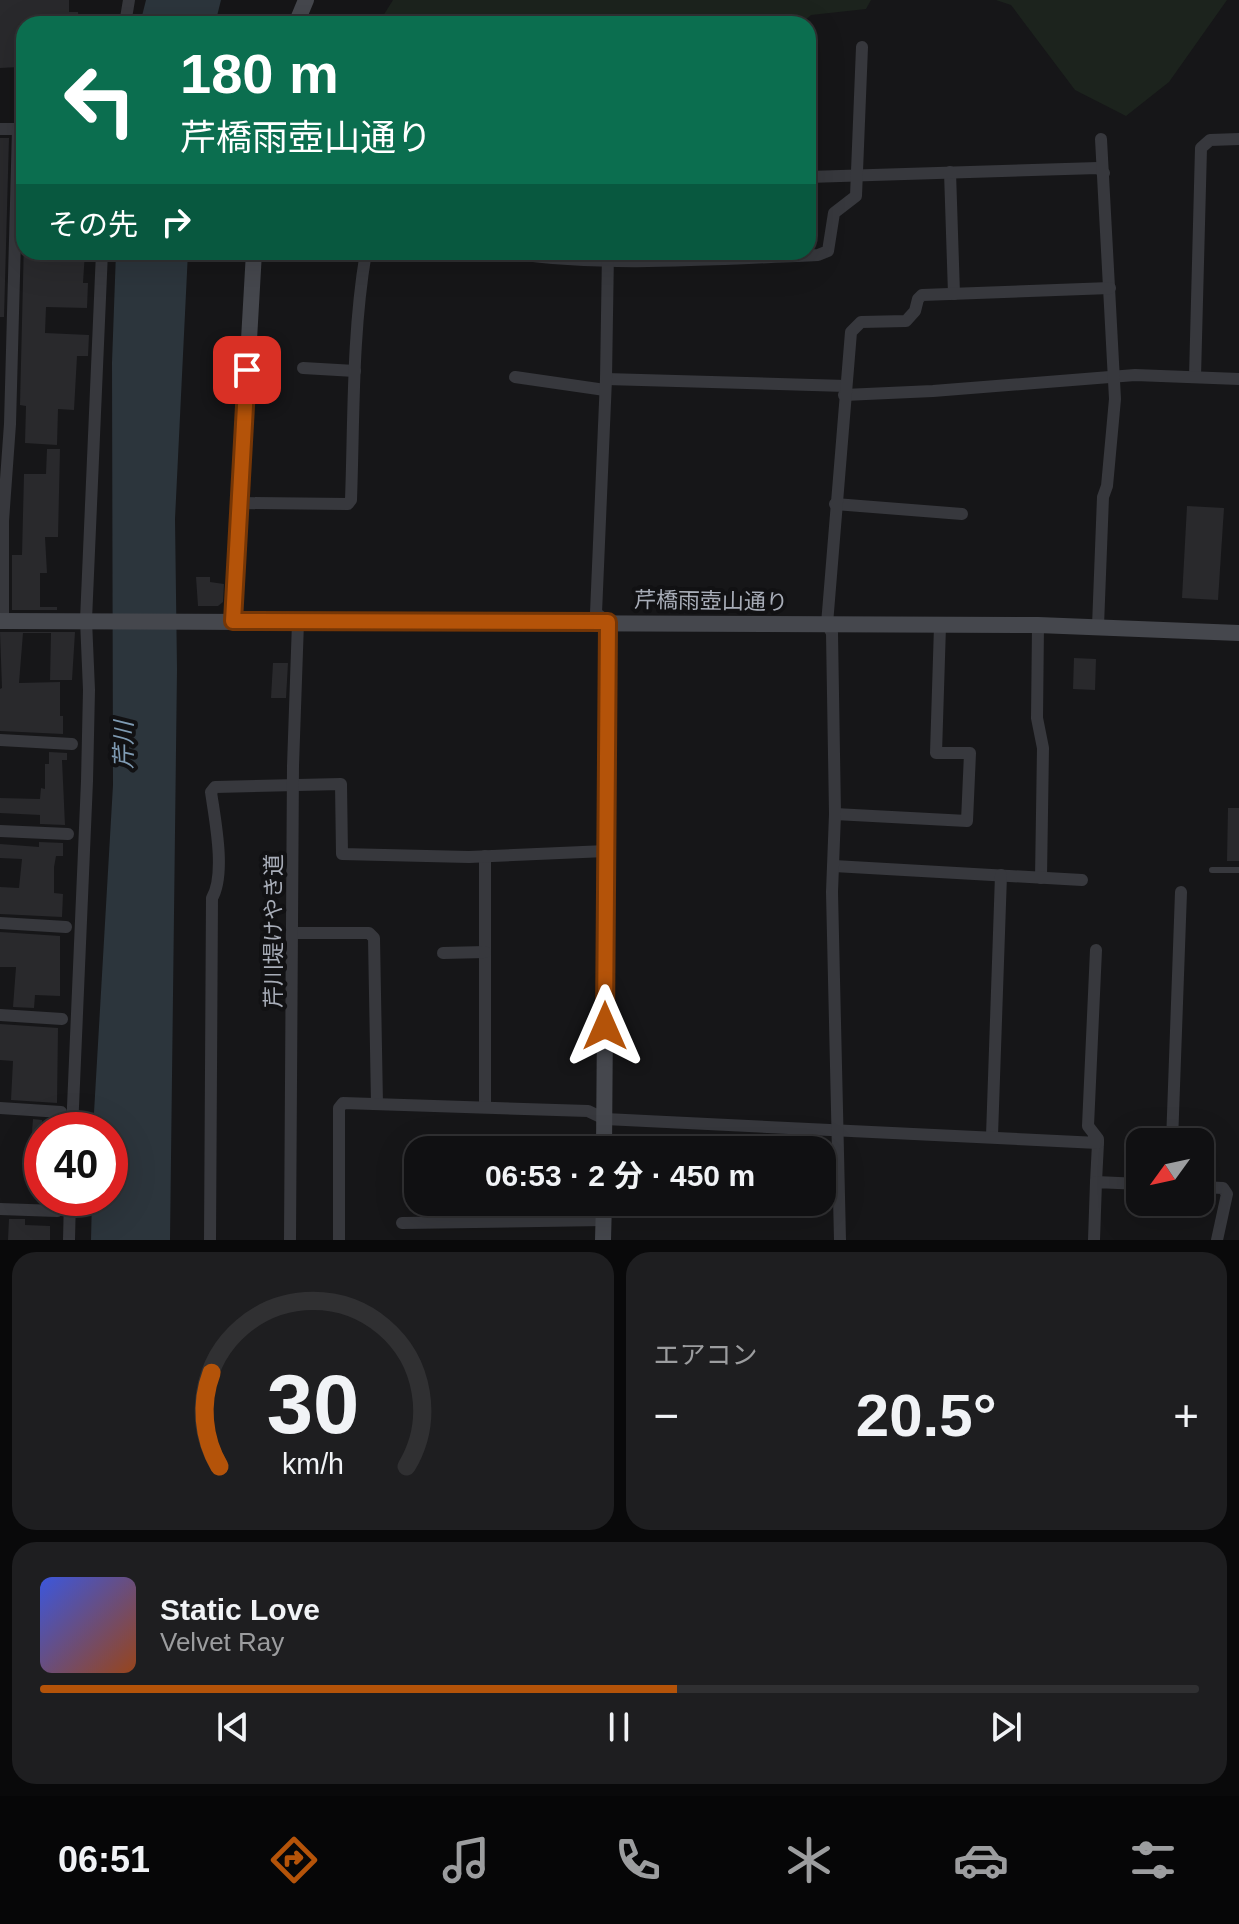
<!DOCTYPE html>
<html lang="ja">
<head>
<meta charset="utf-8">
<style>
  :root { --surface:#101012; --page:#1e1e20; --text:#f1f3f6; --muted:#9c9d9f; --line:#303032; --accent:#b45309 }
  body { margin:0; font-family:Arial,"Noto Sans JP",sans-serif; background:var(--page); color:var(--text); height:100vh; display:flex; flex-direction:column; font-size:30px; white-space:nowrap }
  * { box-sizing:border-box; margin:0 }
  p { font-size:26px; color:var(--muted) }
  .icon { flex:none; width:44px; height:44px; fill:none; stroke:currentColor; stroke-width:2; stroke-linecap:round; stroke-linejoin:round }
  .map { position:relative; height:1240px; overflow:hidden }
  .sheet { display:flex; flex-direction:column; gap:12px; padding:12px; background:#09090a; flex:1 }
  .sheet>* { flex:none }
  .guide { position:absolute; left:16px; top:16px; width:800px; height:244px; border-radius:24px; box-shadow:0 8px 32px #0002,0 0 0 2px var(--line); background:#0b6e4f; color:#fff; overflow:hidden }
  .needle { width:52px; rotate:237deg }
  .tools { position:absolute; left:1126px; top:1128px; display:grid; gap:16px }
  .tools a { display:grid; place-items:center; width:88px; height:88px; border-radius:16px; background:var(--surface); box-shadow:0 8px 32px #0002,0 0 0 2px var(--line); font-size:40px }
  .speed { position:absolute; left:24px; top:1112px; display:flex; gap:16px; font-size:40px; font-weight:700; text-align:center }
  .speed>* { display:grid; place-content:center; width:104px; height:104px; border-radius:50%; background:var(--surface); box-shadow:0 8px 32px #0002,0 0 0 2px var(--line); line-height:1 }
  .speed .limit { border:12px solid #d22; background:#fff; color:#111 }
  .pin { position:absolute; display:grid; place-items:center; width:68px; height:68px; color:#fff; margin:-34px; border-radius:16px; box-shadow:0 4px 12px #0006 }
  .me { position:absolute; width:88px; margin:-44px; rotate:0deg; stroke-linejoin:round; filter:drop-shadow(0 0 6px #0008) }
  .turn { display:flex; align-items:center; gap:28px; height:168px; padding:0 32px; font-size:36px }
  .turn .icon { width:104px; height:104px; stroke-width:2.5 }
  .turn b { display:block; font-size:56px; line-height:68px }
  .then { display:flex; align-items:center; height:76px; padding:0 32px; background:#0003; gap:16px; font-size:30px }
  .big { font-size:60px; font-weight:700; line-height:1.1 }
  .sheet .tile { flex:1; display:flex; flex-direction:column; justify-content:center; gap:12px; min-width:0; padding:0 28px; border-radius:24px; background:var(--page) }
  .sheet .dial { align-items:center; gap:0 }
  .dial svg { height:208px; overflow:visible; fill:none; stroke:var(--line); stroke-width:7; stroke-linecap:round; text-anchor:middle }
  .dial text { fill:var(--text); stroke:none }
  .song { display:flex; align-items:center; gap:24px }
  .cover { width:96px; height:96px; border-radius:12px; background:linear-gradient(135deg,hsl(230 70% 55%),hsl(20 70% 35%)) }
  .played { height:8px; border-radius:4px; background:linear-gradient(90deg,var(--accent) 55%,var(--line) 55%) }
  .keys { display:flex; justify-content:space-around; direction:ltr }
  .heat { display:flex; justify-content:space-between; align-items:center; font-size:44px; direction:ltr }
  .sheet .tiles { flex:1; display:grid; gap:12px; grid-template-columns:1fr 1fr }
  .tile:last-child { grid-column:span 2 }
  .trip { position:absolute; left:404px; top:1136px; width:432px; height:80px; border-radius:24px; background:var(--surface); box-shadow:0 8px 32px #0002,0 0 0 2px var(--line); font-weight:700; line-height:80px; text-align:center }
  .menu { display:flex; height:128px; justify-content:space-around; align-items:center; background:#060607; color:var(--muted) }
  .menu .icon { width:56px; height:56px }
  .menu .on { color:var(--accent) }
  .menu b { font-size:36px; color:var(--text) }
  .map>svg:first-child { display:block }
</style>
</head>
<body>
<div class="map">
<svg width="1239" height="1240" viewBox="0 0 1239 1240">
  <rect width="100%" height="100%" fill="#161618"/>
  <g fill="#1c231d">
    <polygon points="393,0 871,0 866,9 811,15 801,24 378,24"/>
    <polygon points="996,0 1227,0 1169,82 1126,116 1075,90 1011,5"/>
  </g>
  <g fill="#2c353c">
    <polygon points="146,0 221,0 215,24 140,24"/>
    <polygon points="116,252 188,252 175,519 177,669 170,1240 91,1240 92,1198 110,1198 110,1130 93,1130 113,785 112,363"/>
  </g>
  <g fill="#29292c">
    <polygon points="0,0 69,0 69,12 78,12 79,24 19,24 19,67 0,68"/>
    <polygon points="0,138 9,138 4,317 0,317"/>
    <polygon points="24,240 24,252 85,252 83,283 88,283 87,308 46,307 45,333 89,335 88,356 77,356 74,410 58,409 57,445 25,443 26,406 20,405"/>
    <polygon points="47,449 60,449 58,537 45,537 47,573 40,573 40,607 57,607 57,610 12,610 12,555 22,555 24,474 46,474"/>
    <polygon points="1187,506 1224,508 1218,600 1182,598"/>
    <polygon points="196,577 210,577 210,582 224,584 223,602 218,606 198,606"/>
    <polygon points="0,632 75,632 72,680 50,680 51,633 23,633 19,683 60,682 60,716 63,716 63,734 0,731 0,689 2,688"/>
    <polygon points="1074,658 1096,659 1095,690 1073,689"/>
    <polygon points="273,663 288,663 286,698 271,698"/>
    <polygon points="49,752 67,753 67,760 62,760 65,825 40,824 40,815 0,813 0,798 40,799 41,788 45,789 45,764 49,764"/>
    <polygon points="1228,808 1239,808 1239,861 1227,861"/>
    <polygon points="39,842 63,843 63,856 56,856 54,867 54,893 63,894 62,917 0,914 0,887 19,888 22,859 0,858 0,844 39,847"/>
    <polygon points="0,932 60,936 60,996 35,995 34,1008 13,1007 16,967 0,967"/>
    <polygon points="0,1024 58,1028 57,1103 11,1100 13,1061 0,1060"/>
    <polygon points="33,1119 42,1120 42,1160 30,1159"/>
    <polygon points="9,1219 25,1219 25,1225 50,1226 50,1240 8,1240"/>
  </g>
  <g fill="none" stroke-linecap="round" stroke-linejoin="round">
    <polyline stroke="#37383d" stroke-width="6" points="1212,870 1239,870"/>
    <g stroke="#37383d" stroke-width="12">
      <polyline points="125,24 129,0"/>
      <polyline points="0,129 24,129"/>
      <polyline points="950,172 954,294"/>
      <polyline points="808,177 1098,168 1104,173"/>
      <path d="M502 252C606 268 714 259 818 255L828 251 834 213 856 196 862 47"/>
      <polyline points="303,368 355,371"/>
      <polyline points="515,377 605,390"/>
      <polyline points="1195,377 1201,148 1210,140 1239,139"/>
      <polyline points="606,379 846,386"/>
      <polyline points="844,395 933,391 1135,375 1239,379"/>
      <path d="M241 503 348 504 351 500C354 417 352 334 366 252"/>
      <polyline points="835,504 962,514"/>
      <polyline points="3,621 3,521 10,424 18,129"/>
      <polyline points="608,622 596,613 606,379 608,252"/>
      <polyline points="1038,625 1037,718 1043,748 1041,878"/>
      <polyline points="1098,626 1103,497 1107,486 1115,399 1101,139"/>
      <polyline points="0,740 72,744"/>
      <polyline points="835,814 967,821 970,753 936,753 940,626"/>
      <polyline points="0,831 68,834"/>
      <polyline points="485,856 485,1107"/>
      <polyline points="834,866 1082,880"/>
      <polyline points="0,923 66,927"/>
      <polyline points="294,933 369,933 374,938 377,1104"/>
      <polyline points="443,953 485,952"/>
      <polyline points="0,1015 62,1019"/>
      <polyline points="0,1108 61,1112"/>
      <polyline points="72,1130 87,781 89,690 86,620 102,252"/>
      <polyline points="992,1136 1001,875"/>
      <polyline points="1172,1142 1181,892"/>
      <polyline points="1096,1182 1098,1143"/>
      <polyline points="1200,1187 1223,1188 1227,1194 1217,1240"/>
      <polyline points="0,1209 57,1211"/>
      <polyline points="402,1223 603,1220"/>
      <polyline points="69,1240 70,1198"/>
      <path d="M210 1240 212 898C226 874 215 820 211 792L215 787 341 784 342 854 469 857 606 851"/>
      <polyline points="290,1240 293,766 298,622"/>
      <polyline points="339,1240 339,1108 343,1103 588,1111 605,1119 1098,1143 1098,1139 1088,1126 1096,950"/>
      <polyline points="840,1240 832,892 835,814 832,633 827,624 851,332 861,322 906,321 915,311 918,299 922,295 1110,288"/>
      <polyline points="1094,1240 1096,1182 1140,1184"/>
    </g>
    <g stroke="#45474d" stroke-width="16">
      <polyline points="296,24 306,0"/>
      <polyline points="0,621 1038,625 1239,633"/>
      <polyline points="233,621 254,252"/>
      <polyline points="604,1150 608,622"/>
      <polyline points="603,1240 604,1202"/>
    </g>
  </g>
  <g fill="none" stroke-linecap="round" stroke-linejoin="round">
    <g stroke="#753606" stroke-width="20">
      <polyline id="route" points="247,370 233,621 608,622 605,1026"/>
    </g>
    <use href="#route" stroke="#b45309" stroke-width="14"/>
  </g>
  <g text-anchor="middle" dominant-baseline="central" stroke-width="8" stroke-linejoin="round" paint-order="stroke">
    <g font-size="22" fill="#a8adb8" stroke="#111113">
      <text transform="translate(711 601) rotate(1)">芹橋雨壺山通り</text>
      <text transform="translate(273 931) rotate(-90)">芹川堤けやき道</text>
    </g>
    <g font-size="24" font-style="italic" fill="#7f9bb3" stroke="#111113">
      <text transform="translate(123 745) rotate(-90)">芹川</text>
    </g>
  </g>
</svg>
<div class="tools">
<a><svg class="needle" viewBox="-14 -14 28 28"><path d="M0-13l5 13h-10z" fill="#e53935"/><path d="M0 13l5-13h-10z" fill="#9c9d9f"/></svg></a>
</div>
<div class="speed"><div class="limit">40</div></div>
<div class="pin" style="left:247px;top:370px;background:#d93025"><svg class="icon" aria-label="arrive" viewBox="0 0 24 24"><path d="M6 21V4h12l-3 4 3 4H6"/></svg></div>
<svg class="me" style="left:605px;top:1026px" viewBox="-20 -20 40 40"><path d="M0-17L14 15 0 8-14 15z" fill="#b45309" stroke="#fff" stroke-width="4"/></svg>
<div class="trip">06:53 · 2 分 · 450 m</div>
<div class="guide">
<div class="turn"><svg class="icon" aria-label="left" viewBox="0 0 24 24"><path d="M17 20v-9H6M10 6l-5 5 5 5"/></svg><div><b>180 m</b>芹橋雨壺山通り</div></div>
<div class="then">その先<svg class="icon" aria-label="right" viewBox="0 0 24 24"><path d="M7 20v-9h11M14 6l5 5-5 5"/></svg></div>
</div>
</div>
<section class="sheet">
<div class="tiles">
<div class="tile dial"><svg viewBox="0 0 100 80">
<path d="M14 69A42 42 0 1 1 86 69"/>
<path d="M14 69A42 42 0 0 1 11 33" stroke="#b45309"/>
<text x="50" y="56" font-size="32" font-weight="700">30</text>
<text x="50" y="72" font-size="11">km/h</text>
</svg></div>
<div class="tile"><p>エアコン</p>
<div class="heat"><a>−</a><b class="big">20.5°</b><a>+</a></div>
</div>
<div class="tile">
<div class="song"><i class="cover"></i><div><b>Static Love</b><p>Velvet Ray</p></div></div>
<div class="played"></div>
<div class="keys"><svg class="icon" aria-label="previous" viewBox="0 0 24 24"><path d="M18 5L8 12l10 7zM5 5v14"/></svg><svg class="icon" aria-label="pause" viewBox="0 0 24 24"><path d="M8 5v14M16 5v14"/></svg><svg class="icon" aria-label="next" viewBox="0 0 24 24"><path d="M6 5l10 7-10 7zM19 5v14"/></svg></div>
</div>
</div>
</section>
<nav class="menu">
<b>06:51</b>
<svg class="icon on" aria-label="directions" viewBox="0 0 24 24"><path d="M12 3l9 9-9 9-9-9zM9 14v-3h6M13 9l2 2-2 2"/></svg>
<svg class="icon" aria-label="music" viewBox="0 0 24 24"><path d="M9 18V5l10-2v13"/><circle cx="6" cy="18" r="3"/><circle cx="16" cy="16" r="3"/></svg>
<svg class="icon" aria-label="phone" viewBox="0 0 24 24"><path d="M5 4h4l2 5-3 2q2 4 5 5l2-3 5 2v4C11 20 4 13 5 4z"/></svg>
<svg class="icon" aria-label="climate" viewBox="0 0 24 24"><path d="M12 3v18M4 7l16 10M4 17L20 7"/></svg>
<svg class="icon" aria-label="car" viewBox="0 0 24 24"><path d="M5 17H2v-5l4-1 3-4h7l3 4 3 1v5h-3M9 17h6M6 11h13"/><circle cx="7" cy="17" r="2"/><circle cx="17" cy="17" r="2"/></svg>
<svg class="icon" aria-label="filters" viewBox="0 0 24 24"><path d="M4 7h16M4 17h16"/><circle cx="9" cy="7" r="2"/><circle cx="15" cy="17" r="2"/></svg>
</nav>
</body>
</html>
